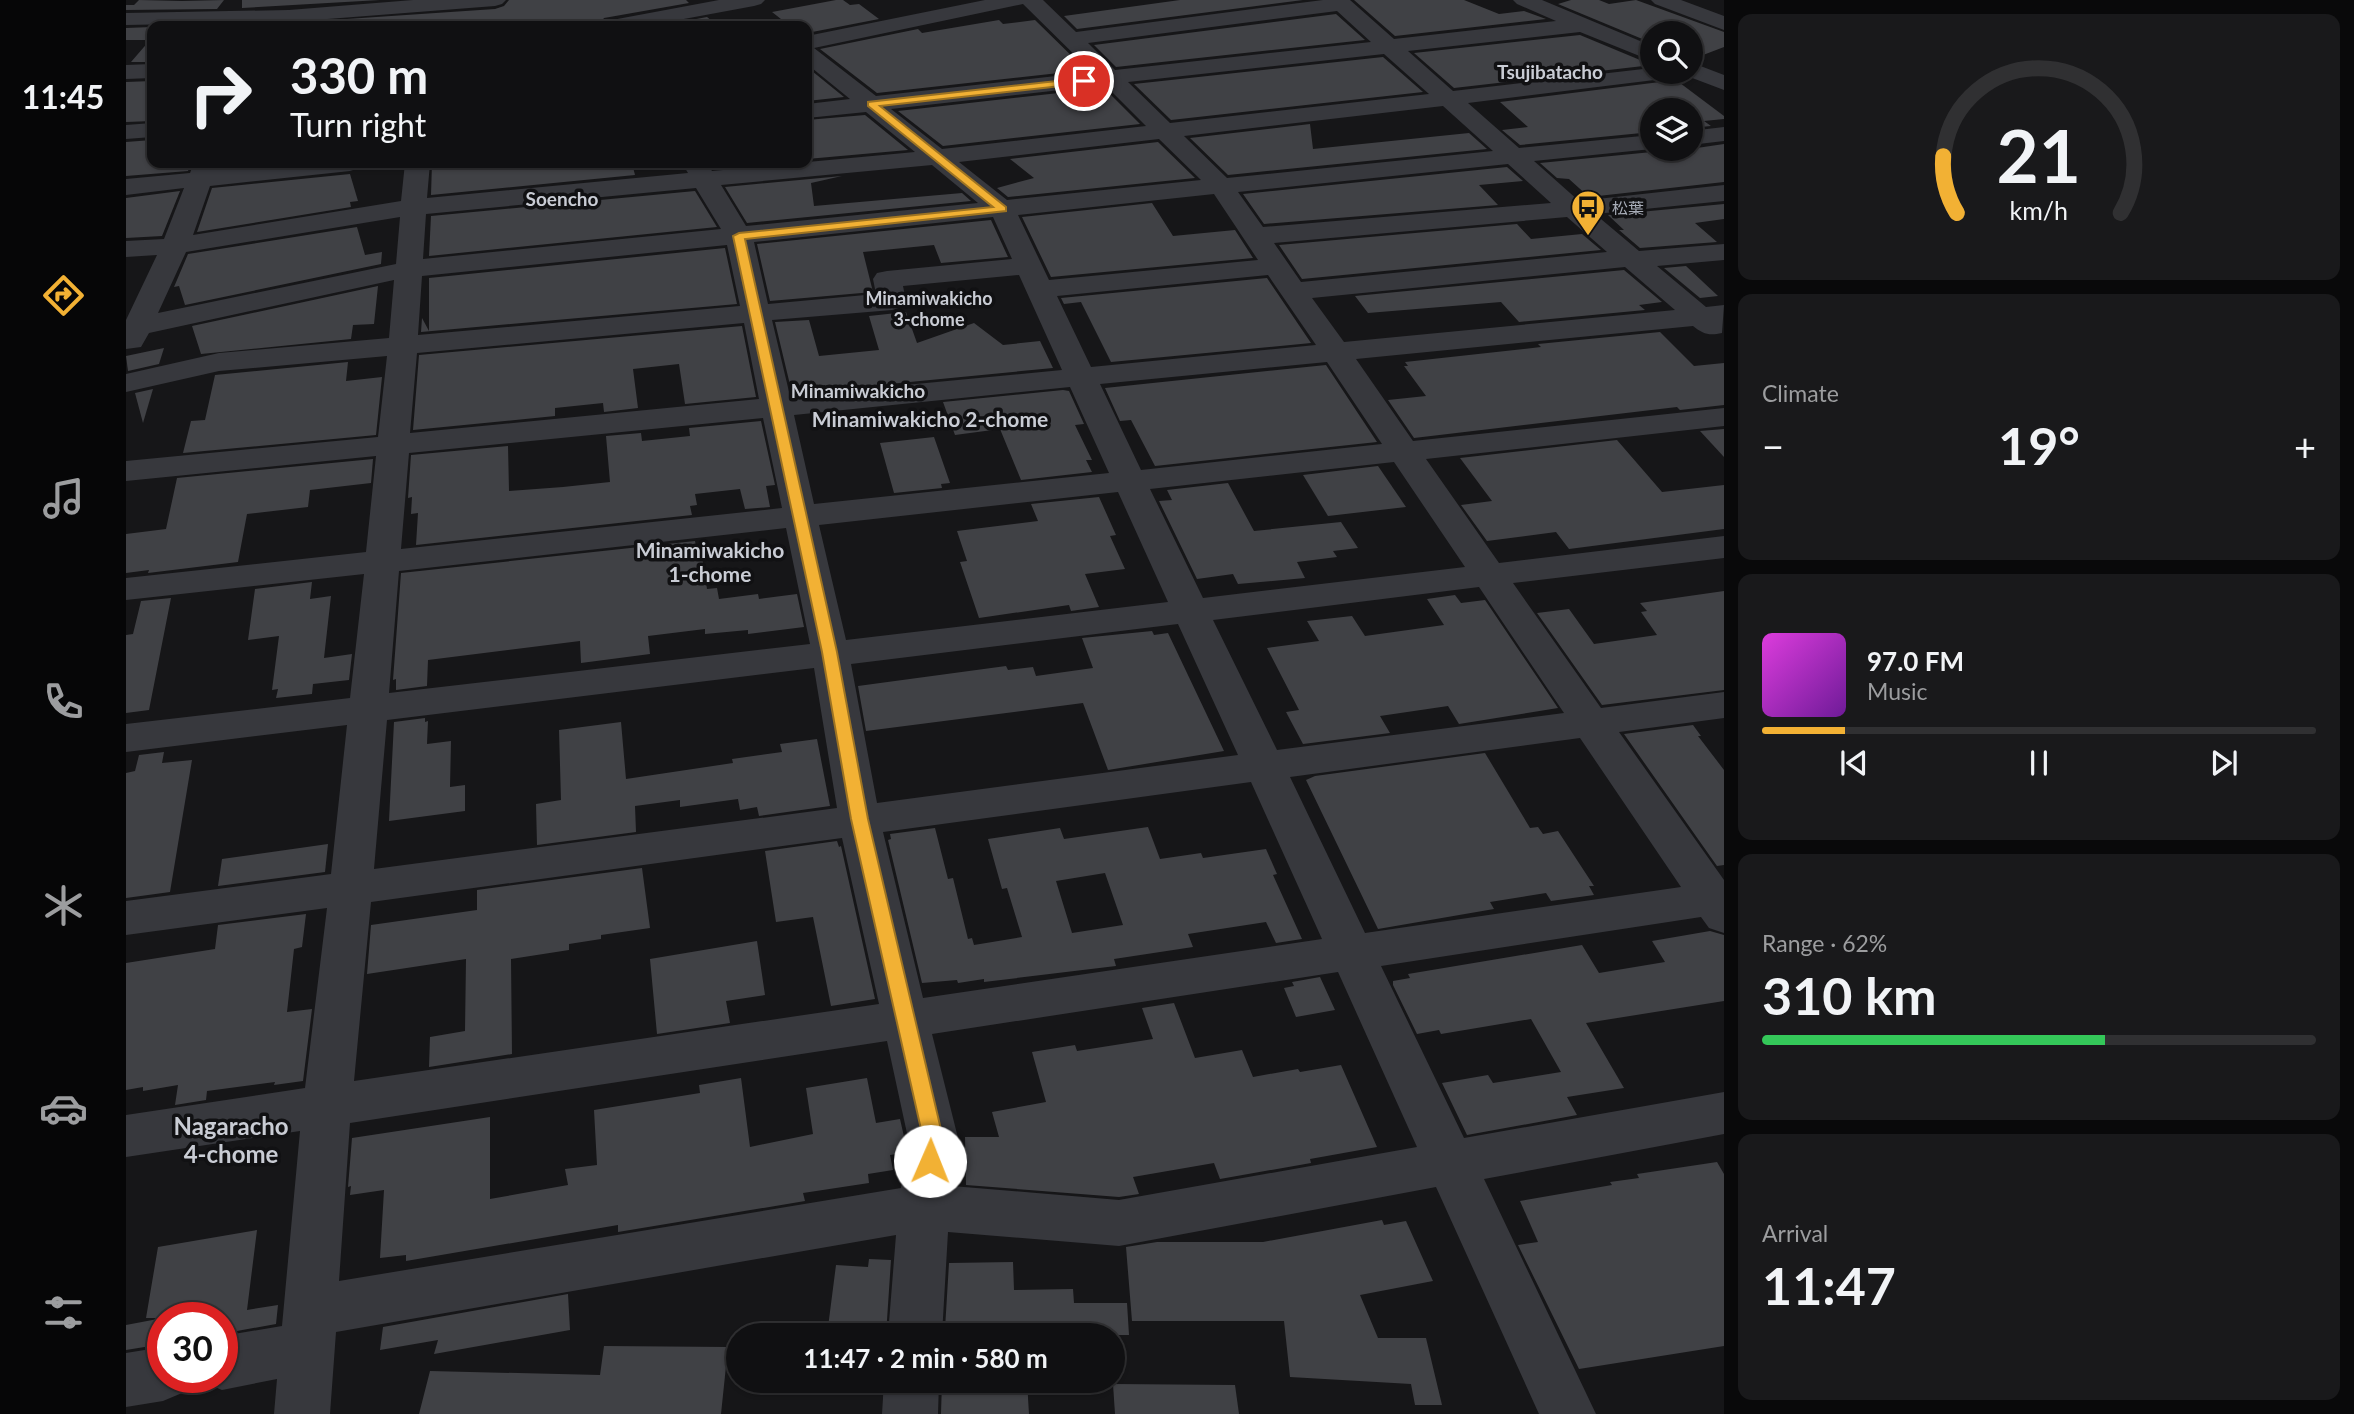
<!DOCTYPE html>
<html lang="en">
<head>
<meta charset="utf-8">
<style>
  :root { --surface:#101012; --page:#19191b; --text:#f1f3f6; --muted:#9c9d9f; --line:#303032; --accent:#f2b134 }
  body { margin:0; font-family:Lato,"Noto Sans JP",sans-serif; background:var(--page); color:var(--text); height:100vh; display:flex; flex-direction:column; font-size:26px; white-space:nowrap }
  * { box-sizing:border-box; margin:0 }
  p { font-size:23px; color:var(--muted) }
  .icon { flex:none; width:38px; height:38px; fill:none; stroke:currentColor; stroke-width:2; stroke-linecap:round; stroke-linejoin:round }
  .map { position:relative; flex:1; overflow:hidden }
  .sheet { display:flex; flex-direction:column; gap:14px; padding:14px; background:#09090a; width:630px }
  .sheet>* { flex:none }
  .banner { position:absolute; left:21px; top:21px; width:665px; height:147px; border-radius:14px; box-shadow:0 2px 5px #0004,0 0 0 2px var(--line); background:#101012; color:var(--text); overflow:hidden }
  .fabs { position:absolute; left:1514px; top:21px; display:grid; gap:14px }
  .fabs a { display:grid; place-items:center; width:63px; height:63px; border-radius:50%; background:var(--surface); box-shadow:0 2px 5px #0004,0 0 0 2px var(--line); font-size:35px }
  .speed { position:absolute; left:21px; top:1302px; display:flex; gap:14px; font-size:35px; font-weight:700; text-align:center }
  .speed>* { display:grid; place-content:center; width:91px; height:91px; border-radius:50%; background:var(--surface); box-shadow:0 2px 5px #0004,0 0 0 2px var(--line); line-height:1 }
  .speed .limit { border:10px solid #d22; background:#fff; color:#111 }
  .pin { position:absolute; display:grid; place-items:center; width:60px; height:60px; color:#fff; margin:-30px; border:4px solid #fff; border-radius:50%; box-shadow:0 2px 7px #0007 }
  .me { position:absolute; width:77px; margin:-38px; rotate:1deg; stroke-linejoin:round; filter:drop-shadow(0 0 5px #0008) }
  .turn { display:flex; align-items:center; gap:24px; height:147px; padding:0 28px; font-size:32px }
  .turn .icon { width:91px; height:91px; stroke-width:2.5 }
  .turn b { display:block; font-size:49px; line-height:60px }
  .big { font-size:52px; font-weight:700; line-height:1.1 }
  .sheet .card { flex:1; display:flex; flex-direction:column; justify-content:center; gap:10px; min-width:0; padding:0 24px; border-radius:14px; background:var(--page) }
  .sheet .dial { align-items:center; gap:0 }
  .dial svg { height:182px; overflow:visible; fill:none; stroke:var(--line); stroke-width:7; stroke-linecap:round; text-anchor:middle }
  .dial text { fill:var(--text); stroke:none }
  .song { display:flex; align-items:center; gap:21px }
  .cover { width:84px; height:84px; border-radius:10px; background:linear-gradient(135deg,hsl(300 70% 55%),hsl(280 70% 35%)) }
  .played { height:7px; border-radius:4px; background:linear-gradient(90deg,var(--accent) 15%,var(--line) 15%) }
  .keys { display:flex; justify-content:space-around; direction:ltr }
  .heat { display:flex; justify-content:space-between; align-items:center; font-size:38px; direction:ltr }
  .charge { height:10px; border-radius:5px; background:linear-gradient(90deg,#34c759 62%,var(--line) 0) }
  .trip { position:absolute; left:600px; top:1323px; width:399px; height:70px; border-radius:35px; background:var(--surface); box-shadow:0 2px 5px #0004,0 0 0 2px var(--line); font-weight:700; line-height:70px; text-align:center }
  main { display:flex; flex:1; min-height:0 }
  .tab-bar { display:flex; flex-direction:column; width:126px; justify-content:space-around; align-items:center; background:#060607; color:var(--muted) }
  .tab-bar .icon { width:49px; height:49px }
  .tab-bar .on { color:var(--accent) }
  .tab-bar b { font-size:32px; color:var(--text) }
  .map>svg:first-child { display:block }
</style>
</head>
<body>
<main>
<nav class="tab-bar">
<b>11:45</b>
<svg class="icon on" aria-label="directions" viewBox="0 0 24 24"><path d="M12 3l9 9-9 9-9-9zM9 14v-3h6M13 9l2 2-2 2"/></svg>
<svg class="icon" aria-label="music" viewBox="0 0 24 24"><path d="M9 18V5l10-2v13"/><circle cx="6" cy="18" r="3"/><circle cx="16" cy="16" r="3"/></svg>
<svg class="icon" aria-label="phone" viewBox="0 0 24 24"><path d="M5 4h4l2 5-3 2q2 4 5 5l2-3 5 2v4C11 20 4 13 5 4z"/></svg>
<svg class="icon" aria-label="climate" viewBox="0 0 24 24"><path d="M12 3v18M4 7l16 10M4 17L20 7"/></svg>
<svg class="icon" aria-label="car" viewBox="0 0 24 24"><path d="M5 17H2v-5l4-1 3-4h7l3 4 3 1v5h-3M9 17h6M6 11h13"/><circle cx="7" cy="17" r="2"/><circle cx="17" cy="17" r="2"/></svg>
<svg class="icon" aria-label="filters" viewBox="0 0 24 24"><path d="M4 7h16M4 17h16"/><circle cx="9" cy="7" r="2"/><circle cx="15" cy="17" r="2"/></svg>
</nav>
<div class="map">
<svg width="1598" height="1414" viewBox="0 0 1598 1414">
  <rect width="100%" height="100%" fill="#161618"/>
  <g fill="#404145" fill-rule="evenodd">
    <polygon points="13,0 56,1 98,0 91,9 0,10 0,5 8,5"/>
    <polygon points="116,0 254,0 116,8"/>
    <polygon points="383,0 560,0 563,3 478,18 472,26 117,26 369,9 378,6"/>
    <polygon points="710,0 717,0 724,5 733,4 753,19 681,33 681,26 664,26 646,12"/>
    <polygon points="1054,0 1177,0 951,29 938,16"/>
    <polygon points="1228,0 1338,0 1373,14 1398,11 1420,19 1269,36"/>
    <polygon points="1445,0 1473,0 1483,4 1510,0 1598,32 1598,47 1564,60 1564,33 1526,33 1526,43 1432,4"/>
    <polygon points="1210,14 1239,40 990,67 968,45"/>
    <polygon points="581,17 592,26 533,26"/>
    <polygon points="873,20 877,24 909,20 960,70 751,93 694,49 792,29 796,33"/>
    <polygon points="26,27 26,62 5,62 24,40 0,40 0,28"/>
    <polygon points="1454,35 1526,65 1328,88 1288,53"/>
    <polygon points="1257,57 1297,92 1045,120 1008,84"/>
    <polygon points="681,67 718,97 681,101"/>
    <polygon points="1550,80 1598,116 1598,119 1578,121 1585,126 1564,128 1564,110 1526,110 1526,132 1394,145 1376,130 1402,127 1374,102"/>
    <polygon points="26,81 26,121 0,122 0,82"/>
    <polygon points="978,88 1014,124 817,146 772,111"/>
    <polygon points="739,115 782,150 681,159 681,120"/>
    <polygon points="1184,124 1187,149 1343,133 1361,149 1102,175 1064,138"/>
    <polygon points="26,140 26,163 65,163 62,171 0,176 0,142"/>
    <polygon points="1032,142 1069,178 882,197 871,188 908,178 884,159"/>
    <polygon points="1598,144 1598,182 1463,197 1443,179 1431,178 1414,163 1526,152 1529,149 1564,149"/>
    <polygon points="306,163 419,163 420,168 506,163 509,175 305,195"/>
    <polygon points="1381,167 1397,181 1353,185 1372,205 1138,224 1117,194"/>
    <polygon points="224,174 232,201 224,202 225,207 71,232 86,188"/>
    <polygon points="716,176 685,183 688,206 836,193 845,201 621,223 599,187"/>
    <polygon points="54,191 36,236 0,238 0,198"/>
    <polygon points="569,191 591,227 303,256 305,216"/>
    <polygon points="1026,203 1047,236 1109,230 1127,258 925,277 896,217"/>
    <polygon points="1598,204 1598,219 1569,223 1591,242 1514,248 1493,230 1498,230 1482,215"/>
    <polygon points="865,220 882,257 815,263 808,245 737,252 747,292 644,301 631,244"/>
    <polygon points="1391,224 1405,239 1456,234 1475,250 1176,279 1153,245"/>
    <polygon points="231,227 239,255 256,252 255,264 59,305 53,286 48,287 62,254"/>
    <polygon points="599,248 611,304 295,332 296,318 303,331 303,278"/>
    <polygon points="1560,266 1592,296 1574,298 1538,268"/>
    <polygon points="1498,270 1536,302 1513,305 1519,310 1393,322 1375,302 1242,313 1229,296"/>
    <polygon points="1141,278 1185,343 985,362 955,302 938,304 935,298"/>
    <polygon points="252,286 248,324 227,325 225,339 75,354 66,326"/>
    <polygon points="780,312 791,343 848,323 877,345 914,341 927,368 701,390 699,385 665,389 649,322 683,320 693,356 753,350 743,316"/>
    <polygon points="616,326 630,397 559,404 553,364 507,369 512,408 478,412 477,403 429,408 429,416 287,430 293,355"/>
    <polygon points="1534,332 1568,366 1598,363 1598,405 1554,410 1551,407 1288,438 1262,400 1300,396 1278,366 1282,366 1279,362 1415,347 1412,344"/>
    <polygon points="38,348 33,364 2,371 0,356"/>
    <polygon points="222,362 220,381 256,377 250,435 57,453 65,421 79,420 89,375"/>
    <polygon points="1200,365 1251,442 1029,466 1005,420 994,421 979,388"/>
    <polygon points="27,389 17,423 9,393"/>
    <polygon points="937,390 943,391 958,424 949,425 966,460 960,460 966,472 895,480 874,429 829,435 817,402"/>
    <polygon points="635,421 649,485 640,486 644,507 619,509 614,489 569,494 571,505 564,506 566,515 290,545 292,513 285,514 286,497 282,498 285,455 382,446 383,491 437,487 484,482 480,436 515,433 516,441 564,436 563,428"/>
    <polygon points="1598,429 1598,457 1574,431"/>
    <polygon points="808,437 824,483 815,484 816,488 768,493 754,443"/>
    <polygon points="1491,440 1536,492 1598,485 1598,529 1443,549 1430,532 1361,541 1335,505 1366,501 1334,458"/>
    <polygon points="247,459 245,483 184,490 182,507 121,514 112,562 22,573 23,570 0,573 0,534 40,529 51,478"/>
    <polygon points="1252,466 1280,507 1202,516 1177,475"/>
    <polygon points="1102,483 1128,531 1215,522 1232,548 1207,551 1211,557 1171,562 1179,578 1112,584 1107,574 1071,579 1033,501 1046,500 1041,490"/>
    <polygon points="973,497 990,535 984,536 999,569 959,574 973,607 945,611 943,605 853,618 834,562 841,561 831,531 912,521 905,504"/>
    <polygon points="569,541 572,556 576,556 581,589 591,588 593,599 632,594 633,599 671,594 678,627 622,634 622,630 579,634 579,629 522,636 524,654 455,663 454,641 302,660 301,686 270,690 270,679 267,680 275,573"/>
    <polygon points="186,582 184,599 205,596 198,658 226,654 223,680 187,684 186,694 150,698 152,689 146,690 153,636 122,640 129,589"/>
    <polygon points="1598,591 1598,690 1476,705 1411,613 1443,609 1468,644 1531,635 1515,612 1521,611 1514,603"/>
    <polygon points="1329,595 1335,603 1359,600 1432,708 1333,724 1322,706 1254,716 1264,733 1177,744 1160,712 1173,710 1141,648 1193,641 1181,621 1226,616 1239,636 1318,625 1301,599"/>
    <polygon points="45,598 23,710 0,713 0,635 7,634 15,601"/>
    <polygon points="1026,631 1028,635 1042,633 1098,751 982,770 957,703 740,731 732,686 880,666 882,670 907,667 910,676 967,668 956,638"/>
    <polygon points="299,718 299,722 302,721 301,744 325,741 324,787 339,785 339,811 263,821 268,722"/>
    <polygon points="495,722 500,779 607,763 606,759 656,752 654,744 691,739 704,806 633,816 631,807 614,810 612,799 554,807 554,800 509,806 510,832 411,845 410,804 435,800 433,730"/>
    <polygon points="1567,725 1575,736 1572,736 1598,770 1598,865 1591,866 1498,734"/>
    <polygon points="38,752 36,763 66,760 44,892 0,898 0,773 9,771 13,755"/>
    <polygon points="1359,753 1404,828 1412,827 1417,834 1432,831 1468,886 1463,886 1468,895 1425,901 1420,893 1364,902 1368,909 1252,929 1180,780 1189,776"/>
    <path d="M1022 827 1034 859 1075 853 1077 858 1140 849 1151 874 1147 875 1176 939 1150 943 1140 922 1062 934 1067 947 988 959 990 966 858 982V979L832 983 831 980 796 983 762 840 765 839 764 834 809 828 822 879 827 878 842 939 846 938 848 945 896 937 881 888 876 889 862 839 934 828 938 839ZM979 873 997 925 946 933 930 881Z"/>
    <polygon points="711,841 713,847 715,846 749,999 705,1006 687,917 650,922 639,851"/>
    <polygon points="202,844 199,872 92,886 96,859"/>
    <polygon points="516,868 524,928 475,935 475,939 443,944 443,950 385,959 386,1054 303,1067 304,1037 339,1031 340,959 241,974 245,925 351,910 351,890"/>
    <polygon points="180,914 176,947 168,949 161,1012 186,1009 177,1081 148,1085 149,1082 81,1091 80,1100 49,1105 52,1085 17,1091 17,1087 0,1090 0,963 89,949 92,925"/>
    <polygon points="1584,931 1598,935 1598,1001 1460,1023 1498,1088 1441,1097 1451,1115 1341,1135 1316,1083 1362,1075 1367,1083 1435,1072 1405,1019 1315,1034 1313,1030 1291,1034 1267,985 1267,981 1284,978 1282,974 1456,945 1473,973 1539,962 1526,941"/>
    <polygon points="631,941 639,995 600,1001 604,1023 531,1034 524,959"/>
    <polygon points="1194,977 1209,1010 1170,1017 1158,988 1168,986 1166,982"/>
    <polygon points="1048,1003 1069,1058 1116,1050 1127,1077 1172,1069 1174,1072 1215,1065 1251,1147 1184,1159 1185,1163 1094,1179 1088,1163 1007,1177 1013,1194 993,1197 840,1185 839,1137 873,1137 866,1112 920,1102 906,1052 949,1045 951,1051 1027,1039 1016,1008"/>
    <polygon points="615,1078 624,1147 687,1134 680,1088 741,1078 750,1123 774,1119 779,1141 777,1153 764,1155 767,1170 742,1174 743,1183 677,1193 679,1201 492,1232 492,1225 280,1261 280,1255 254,1258 258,1190 224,1195 225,1186 222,1187 226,1138 364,1117 364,1199 442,1185 439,1169 471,1165 468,1110 574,1093 573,1085"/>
    <polygon points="1591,1162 1598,1174 1598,1346 1453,1369 1392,1245 1412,1242 1394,1201 1486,1185 1484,1182 1513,1178 1511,1174"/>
    <polygon points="1256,1220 1258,1225 1280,1221 1307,1281 1234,1295 1252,1338 1300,1338 1316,1405 1289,1405 1285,1384 1164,1377 1158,1321 1006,1321 1000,1247 1031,1242 1137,1242"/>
    <polygon points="131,1230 121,1310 152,1305 150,1324 100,1333 101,1318 20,1318 32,1247"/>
    <polygon points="743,1259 765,1260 760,1335 701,1335 710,1265 742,1267"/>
    <polygon points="887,1262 888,1290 947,1289 948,1303 1001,1303 1003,1335 907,1335 907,1329 819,1329 823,1263"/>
    <polygon points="442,1294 444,1330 308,1354 312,1340 254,1350 257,1327"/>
    <polygon points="37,1318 37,1344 0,1350 0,1325"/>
    <polygon points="478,1346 602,1347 595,1414 293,1414 304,1371 474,1375"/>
    <polygon points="816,1381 901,1381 903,1414 815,1414"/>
    <polygon points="987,1384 1109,1385 1113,1414 989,1414"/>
  </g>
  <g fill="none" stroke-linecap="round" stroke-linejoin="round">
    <g fill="#37383d" fill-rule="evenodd">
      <polygon points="287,0 380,0 376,4 369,6 163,22 0,25 0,13 163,10"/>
      <polygon points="593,0 639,0 635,4 628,6 520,26 475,26 478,21 486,20"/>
      <path d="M859 0H917L950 32 1197 0H1224L1268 39 1430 21 1391 4 1387 0H1416L1526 46V61L1454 32 1282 51 1327 91 1526 68V72H1564V62L1598 75V90L1561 76 1342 103 1393 148 1526 135V149H1528H1526L1408 161 1453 201 1598 185V201L1469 214 1513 251 1598 244V260L1531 266 1580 307 1598 305 1596 333C1583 336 1577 334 1567 326L1230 359 1287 441 1598 408V426L1300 459 1373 563 1598 536V558L1387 583 1475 708 1598 692V718L1493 732 1598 880V933L1583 928 1575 917 1255 966 1338 1138 1598 1092V1134L1358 1179 1470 1414H1413L1310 1187 993 1246 822 1232 816 1335H762L770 1235 210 1332 204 1414H148L151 1379 96 1390 77 1382 75 1377H96V1336L156 1326 174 1131 0 1157V1115L179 1088 201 908 0 935V901L205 874 221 725 0 752V724L224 698 238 574 0 600V578L240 552 250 456 0 481V461L252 437 261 356 93 371 0 392V374L93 353 263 338 268 280 23 333 15 347 0 349V320L31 255 0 257V241L38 239 58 188 0 195V179L64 173 68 163H92L90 170 156 163H237L233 168 224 171 84 186 67 235 275 201 279 163H304L301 198 562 173 556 163H580L586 171 789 152 740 112 681 118V104L724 99 681 64V36ZM897 4 966 72 750 96 688 48ZM1211 11 1245 42 989 70 962 43ZM1258 54 1303 94 1044 123 1002 82ZM979 85 1020 126 816 149 765 109ZM1317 106 1367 151 1101 178 1058 136ZM1033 139 1075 180 881 200 833 162ZM1382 164 1425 203 1137 227 1112 192ZM806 165 852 203 620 226 595 185ZM570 188 595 229 297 259 300 214ZM1088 194 1132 260 923 280 892 215ZM274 217 270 264 32 313 60 252ZM867 217 886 259 761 271 751 273 747 279 750 294 642 304 628 242ZM1441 217 1481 252 1175 282 1148 243ZM601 245 614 306 292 335 296 276ZM1499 267 1549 310 1218 342 1186 298ZM893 275 936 370 664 396 646 320 766 310 776 307 780 301 777 286ZM1142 275 1190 345 965 367 931 296ZM618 323 633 399 284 433 291 353ZM1201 362 1256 444 1015 470 974 384ZM944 387 983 473 688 504 668 415ZM637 418 656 508 275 549 283 453ZM1268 462 1339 567 1077 598 1024 489ZM992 492 1042 602 720 640 693 525ZM660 528 684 644 263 693 273 571ZM1353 587 1438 713 1151 750 1087 620ZM1052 624 1112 755 751 803 725 664ZM688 668 711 808 248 869 261 720ZM1454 738 1555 887 1239 933 1164 777ZM1125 782 1196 939 797 998 757 832ZM716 838 753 1004 228 1081 245 902ZM1212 972 1291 1147 993 1200 826 1186 832 1138 806 1034ZM761 1041 782 1138 775 1188 213 1281 224 1123Z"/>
      <polygon points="1525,0 1555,0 1598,16 1598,30 1529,4"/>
      <polygon points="26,64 26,78 0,79 0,65"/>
      <polygon points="26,123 26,137 0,139 0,125"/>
      <polygon points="1598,127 1598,141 1564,145 1564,131"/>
      <polygon points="37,1347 37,1377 63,1377 56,1393 37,1401 0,1407 0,1353"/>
      <polygon points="758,1381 813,1381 812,1414 756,1414"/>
    </g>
  </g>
  <polygon fill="#f2b134" stroke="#9d7322" stroke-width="2" points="958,78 963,81 962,83 754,106 880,207 880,211 619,239 711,652 742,819 817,1138 811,1168 804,1170 797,1168 794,1161 797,1138 725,819 696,652 607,236 613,233 867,207 742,106 742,102"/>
  <defs>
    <g id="bus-pin" transform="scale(1.75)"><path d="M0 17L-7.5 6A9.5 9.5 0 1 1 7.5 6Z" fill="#f2b134" stroke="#111113"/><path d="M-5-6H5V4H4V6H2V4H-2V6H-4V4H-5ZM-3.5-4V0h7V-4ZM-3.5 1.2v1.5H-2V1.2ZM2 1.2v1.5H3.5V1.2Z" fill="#111"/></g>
  </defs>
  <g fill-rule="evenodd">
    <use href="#bus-pin" x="1462" y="207"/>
  </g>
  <g text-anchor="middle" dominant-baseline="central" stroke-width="7" stroke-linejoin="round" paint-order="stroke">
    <g font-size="16" fill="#a8adb8" stroke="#111113" text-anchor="start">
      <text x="1486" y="207">松葉</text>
    </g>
    <g font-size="18" font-weight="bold" fill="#c9ccd4" stroke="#111113">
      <text x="803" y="298">Minamiwakicho<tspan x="803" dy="21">3-chome</tspan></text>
    </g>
    <g font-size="19" font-weight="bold" fill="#c9ccd4" stroke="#111113">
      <text x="1424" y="71">Tsujibatacho</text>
      <text x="436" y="198">Soencho</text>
      <text x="732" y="390">Minamiwakicho</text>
    </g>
    <g font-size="21" font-weight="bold" fill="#c9ccd4" stroke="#111113">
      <text x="804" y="418">Minamiwakicho 2-chome</text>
      <text x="584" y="549">Minamiwakicho<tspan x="584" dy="24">1-chome</tspan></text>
    </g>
    <g font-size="24" font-weight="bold" fill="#c9ccd4" stroke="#111113">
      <text x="105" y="1125">Nagaracho<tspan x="105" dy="28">4-chome</tspan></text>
    </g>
  </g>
</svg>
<div class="fabs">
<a><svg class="icon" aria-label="search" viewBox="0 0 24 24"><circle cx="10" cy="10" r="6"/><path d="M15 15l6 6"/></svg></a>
<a><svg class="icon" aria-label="layers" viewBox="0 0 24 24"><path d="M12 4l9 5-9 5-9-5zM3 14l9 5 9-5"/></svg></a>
</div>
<div class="speed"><div class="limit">30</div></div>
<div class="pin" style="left:958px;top:81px;background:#d93025"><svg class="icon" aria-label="arrive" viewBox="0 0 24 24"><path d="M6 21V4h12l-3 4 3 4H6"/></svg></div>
<svg class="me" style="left:804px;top:1161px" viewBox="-20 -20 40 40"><circle r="19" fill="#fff"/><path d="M0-13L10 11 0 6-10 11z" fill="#f2b134"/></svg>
<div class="trip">11:47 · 2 min · 580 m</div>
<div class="banner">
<div class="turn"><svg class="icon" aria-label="right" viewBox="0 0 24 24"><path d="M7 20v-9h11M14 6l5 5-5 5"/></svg><div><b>330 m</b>Turn right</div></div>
</div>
</div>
<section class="sheet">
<div class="card dial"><svg viewBox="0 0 100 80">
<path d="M14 69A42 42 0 1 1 86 69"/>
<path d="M14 69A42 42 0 0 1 8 44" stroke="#f2b134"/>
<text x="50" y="56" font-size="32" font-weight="700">21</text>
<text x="50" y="72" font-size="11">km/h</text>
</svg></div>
<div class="card"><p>Climate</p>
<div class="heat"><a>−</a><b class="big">19°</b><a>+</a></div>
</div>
<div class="card">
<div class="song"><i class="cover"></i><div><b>97.0 FM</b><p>Music</p></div></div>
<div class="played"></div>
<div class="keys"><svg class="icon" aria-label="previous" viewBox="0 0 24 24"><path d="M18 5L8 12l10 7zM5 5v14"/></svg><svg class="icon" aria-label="pause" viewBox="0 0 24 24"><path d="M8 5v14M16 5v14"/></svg><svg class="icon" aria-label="next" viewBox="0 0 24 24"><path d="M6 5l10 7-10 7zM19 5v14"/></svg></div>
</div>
<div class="card"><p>Range · 62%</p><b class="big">310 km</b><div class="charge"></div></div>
<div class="card"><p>Arrival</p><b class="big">11:47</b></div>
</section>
</main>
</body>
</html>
